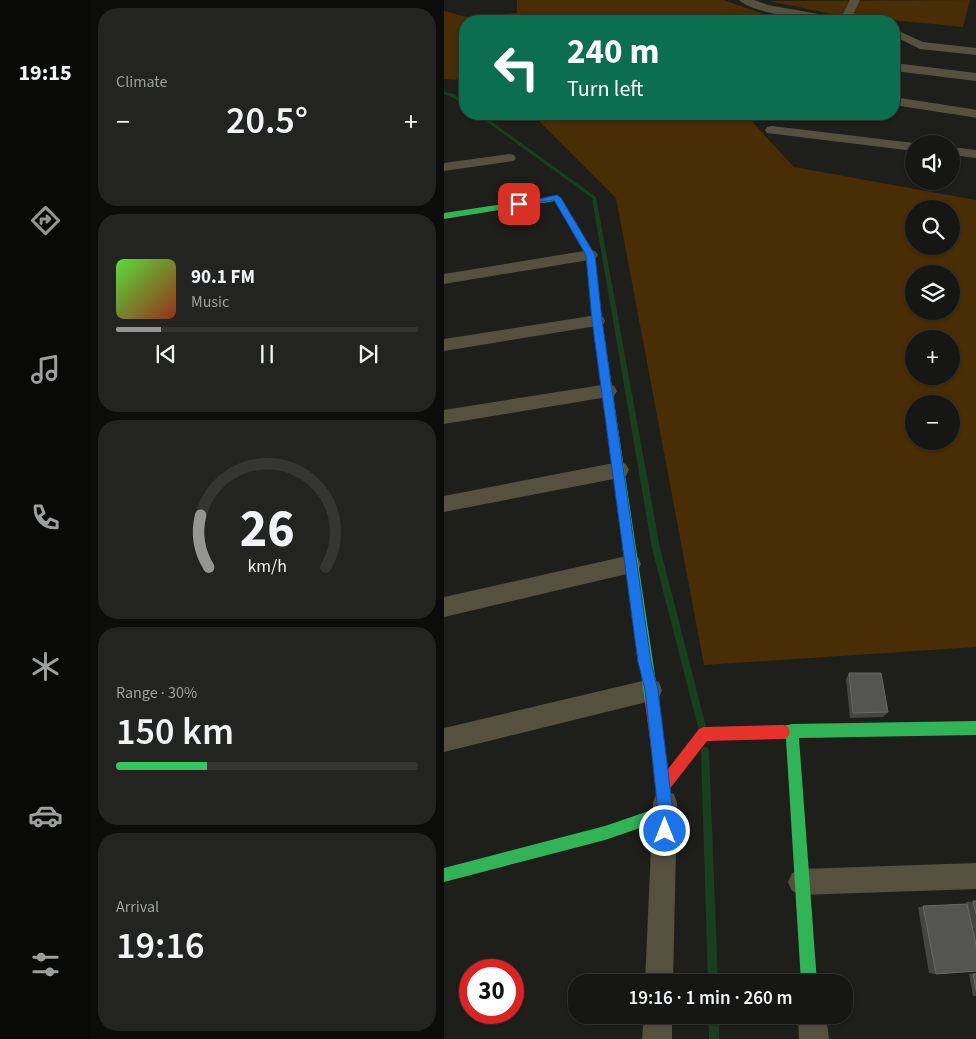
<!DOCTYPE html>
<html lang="en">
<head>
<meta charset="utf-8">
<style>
  :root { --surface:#161614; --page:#232322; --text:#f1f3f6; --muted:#9e9fa0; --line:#353534; --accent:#959591 }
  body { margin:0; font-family:"Source Sans 3",sans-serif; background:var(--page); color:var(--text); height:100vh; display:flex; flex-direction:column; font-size:19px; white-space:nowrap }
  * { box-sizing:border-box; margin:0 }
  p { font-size:16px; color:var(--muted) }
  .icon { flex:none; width:28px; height:28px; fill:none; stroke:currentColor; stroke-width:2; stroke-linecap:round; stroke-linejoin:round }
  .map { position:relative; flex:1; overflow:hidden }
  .details { display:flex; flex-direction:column; gap:8px; padding:8px; background:#0c0c0b; width:354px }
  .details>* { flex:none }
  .guide { position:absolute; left:15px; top:15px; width:441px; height:105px; border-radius:20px; box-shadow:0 1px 4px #0004,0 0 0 1px var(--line); background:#0b6e4f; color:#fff; overflow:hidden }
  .tools { position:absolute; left:461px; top:135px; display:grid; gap:10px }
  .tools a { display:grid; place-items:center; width:55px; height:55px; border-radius:50%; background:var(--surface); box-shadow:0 1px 4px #0004,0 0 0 1px var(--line); font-size:25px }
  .speed { position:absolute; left:15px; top:959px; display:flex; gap:10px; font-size:25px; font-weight:700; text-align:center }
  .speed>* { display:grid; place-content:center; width:65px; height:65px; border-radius:50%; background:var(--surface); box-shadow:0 1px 4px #0004,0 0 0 1px var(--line); line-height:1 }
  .speed .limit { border:8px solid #d22; background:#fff; color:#111 }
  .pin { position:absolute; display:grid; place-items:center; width:42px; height:42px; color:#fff; margin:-21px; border-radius:10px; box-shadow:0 2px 8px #0006 }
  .me { position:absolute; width:55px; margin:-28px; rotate:0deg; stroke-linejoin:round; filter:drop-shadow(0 0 4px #0008) }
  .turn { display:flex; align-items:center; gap:18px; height:105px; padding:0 25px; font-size:22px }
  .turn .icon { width:65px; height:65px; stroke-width:2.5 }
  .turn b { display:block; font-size:35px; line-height:42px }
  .big { font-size:38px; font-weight:600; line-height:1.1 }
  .details .card { flex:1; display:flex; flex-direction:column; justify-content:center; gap:8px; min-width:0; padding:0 18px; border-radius:20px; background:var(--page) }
  .details .dial { align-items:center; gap:0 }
  .dial svg { height:130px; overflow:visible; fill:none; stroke:var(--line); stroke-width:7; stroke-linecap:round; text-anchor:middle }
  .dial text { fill:var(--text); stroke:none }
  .song { display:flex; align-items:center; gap:15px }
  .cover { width:60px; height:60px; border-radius:8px; background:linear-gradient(135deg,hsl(110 70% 55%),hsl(10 70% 35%)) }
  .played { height:5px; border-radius:2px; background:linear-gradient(90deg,var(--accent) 15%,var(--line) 15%) }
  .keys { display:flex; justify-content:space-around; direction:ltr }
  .heat { display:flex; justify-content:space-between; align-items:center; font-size:28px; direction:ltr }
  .charge { height:8px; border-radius:4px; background:linear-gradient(90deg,#34c759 30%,var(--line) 0) }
  .trip { position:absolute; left:124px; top:974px; width:285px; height:50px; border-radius:20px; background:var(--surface); box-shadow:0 1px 4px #0004,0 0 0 1px var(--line); font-weight:600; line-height:50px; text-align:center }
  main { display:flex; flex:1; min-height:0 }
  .tabs { display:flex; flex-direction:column; width:90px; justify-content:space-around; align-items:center; background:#090908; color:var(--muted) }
  .tabs .icon { width:35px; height:35px }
  .tabs .on { color:var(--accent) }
  .tabs b { font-size:22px; color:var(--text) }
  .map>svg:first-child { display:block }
</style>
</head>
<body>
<main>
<nav class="tabs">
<b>19:15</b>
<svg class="icon on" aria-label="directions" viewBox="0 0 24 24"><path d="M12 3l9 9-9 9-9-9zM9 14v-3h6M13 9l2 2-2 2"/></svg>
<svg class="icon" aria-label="music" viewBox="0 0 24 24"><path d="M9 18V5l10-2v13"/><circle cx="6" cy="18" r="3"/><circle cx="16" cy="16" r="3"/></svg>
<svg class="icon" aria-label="phone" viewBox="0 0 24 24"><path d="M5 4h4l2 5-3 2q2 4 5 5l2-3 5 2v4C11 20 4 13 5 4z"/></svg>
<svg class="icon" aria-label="climate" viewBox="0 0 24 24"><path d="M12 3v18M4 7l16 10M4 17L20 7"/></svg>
<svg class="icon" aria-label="car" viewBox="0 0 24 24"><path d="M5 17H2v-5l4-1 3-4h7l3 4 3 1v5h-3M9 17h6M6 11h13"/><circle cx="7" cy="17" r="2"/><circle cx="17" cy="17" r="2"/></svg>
<svg class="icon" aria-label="filters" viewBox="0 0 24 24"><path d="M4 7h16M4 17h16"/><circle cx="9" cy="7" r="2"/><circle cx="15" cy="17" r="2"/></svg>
</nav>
<section class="details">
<div class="card"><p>Climate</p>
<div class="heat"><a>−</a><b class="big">20.5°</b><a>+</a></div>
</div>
<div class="card">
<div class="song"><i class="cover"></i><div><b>90.1 FM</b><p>Music</p></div></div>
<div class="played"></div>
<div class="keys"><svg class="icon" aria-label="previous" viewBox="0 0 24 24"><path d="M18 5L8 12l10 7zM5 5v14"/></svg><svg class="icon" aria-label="pause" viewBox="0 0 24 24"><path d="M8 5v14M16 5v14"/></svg><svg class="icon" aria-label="next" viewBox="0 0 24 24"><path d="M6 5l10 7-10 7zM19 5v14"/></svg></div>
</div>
<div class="card dial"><svg viewBox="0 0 100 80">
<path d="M14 69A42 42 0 1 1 86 69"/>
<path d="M14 69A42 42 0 0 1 9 37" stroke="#959591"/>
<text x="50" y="56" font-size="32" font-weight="700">26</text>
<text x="50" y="72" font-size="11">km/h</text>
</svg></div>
<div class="card"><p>Range · 30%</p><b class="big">150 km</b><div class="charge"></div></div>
<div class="card"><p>Arrival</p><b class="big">19:16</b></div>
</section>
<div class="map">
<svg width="533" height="1039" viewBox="0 0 533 1039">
  <rect width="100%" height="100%" fill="#1e1e1a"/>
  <g fill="#482d05" fill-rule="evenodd">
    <polygon points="73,0 280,0 339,21 21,21 21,80 0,79 0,11 23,17 73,13"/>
    <polygon points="526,0 519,27 388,14 324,1"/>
    <path d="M88 114H301L350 167 532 200V647L260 665 172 198ZM470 209H508V246H470ZM470 274H508V311H470ZM470 339H508V376H470ZM470 404H508V441H470Z"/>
  </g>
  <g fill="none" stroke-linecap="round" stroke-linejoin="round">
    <g fill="#18401f" fill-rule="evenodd">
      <polygon points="0,92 10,94 21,102 21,105 6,96 0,94"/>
      <polygon points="32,114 37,114 152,197 216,548 262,727 261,730 258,731 255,730 254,727 208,548 148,198"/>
      <polygon points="261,747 264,748 265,751 274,982 264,982 257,751 258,748"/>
      <rect x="265" y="1015" width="10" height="24"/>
    </g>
    <g fill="#56503e" fill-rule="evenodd">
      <path d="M295 0H310L324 5 397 18 406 0H416L406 21C383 21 311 16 295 0Z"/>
      <polygon points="450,29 479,42 533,48 533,55 476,49 450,36"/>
      <polygon points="450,63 533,73 533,81 450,71"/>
      <polygon points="450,97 533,110 533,118 450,105"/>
      <polygon points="328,126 470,143 473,144 470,144 470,151 323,133 321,130 323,127"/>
      <polygon points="508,147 533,150 533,158 508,155"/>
      <polygon points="65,154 70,155 72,158 70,161 0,171 0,163"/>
      <polygon points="146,250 151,251 154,255 151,259 0,284 0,274"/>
      <polygon points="153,315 159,317 161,321 159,325 0,351 0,339"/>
      <polygon points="164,384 170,386 173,391 170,396 0,424 0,410"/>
      <polygon points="175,462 182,464 185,470 182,476 175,478 0,512 0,496"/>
      <polygon points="187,555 194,557 197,564 194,571 187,573 0,617 0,597"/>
      <polygon points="207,679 215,682 218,690 215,698 207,701 0,752 0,728"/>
      <polygon points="221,791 230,794 233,803 229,982 201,982 209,803 212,794"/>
      <polygon points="533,863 533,889 357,895 348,891 344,882 348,873 357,869"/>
      <polygon points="200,1015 228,1015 228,1039 198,1039"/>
      <polygon points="354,1015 382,1015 385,1039 355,1039"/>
    </g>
    <g fill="#30b455" fill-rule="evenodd">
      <polygon points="113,196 117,198 150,255 158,321 215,702 213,707 208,708 203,707 201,702 148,321 142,255 111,201 0,219 0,213"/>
      <polygon points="533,721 533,735 355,738 373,982 357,982 342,739 334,737 332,732 334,727 348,724"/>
      <polygon points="222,805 227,807 229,812 227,817 222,819 161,840 0,882 0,868 161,826"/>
    </g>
    <polygon fill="#e5322d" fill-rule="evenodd" points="208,696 213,697 215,702 224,769 255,729 260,727 339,725 344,727 346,732 344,737 339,739 263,741 224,791 219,793 214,791 212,786 201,702 203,697"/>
  </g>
  <g fill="#444542">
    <polygon points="405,673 444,712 439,717 406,718 402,679"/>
    <polygon points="533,901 533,971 492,974 485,973 474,907 522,904 522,902"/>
    <polygon points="533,973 533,996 529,996 525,974"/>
  </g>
  <g fill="#545451" stroke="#686865">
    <polygon points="405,673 437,673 444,712 409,713"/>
    <polygon points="529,901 533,901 533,918"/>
    <polygon points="523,904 533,949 533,971 492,974 479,906"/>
    <polygon points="529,974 533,974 533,994"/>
  </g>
  <polygon fill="#1a73e8" stroke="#114b97" points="113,195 117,198 151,255 158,320 207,662 214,690 229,812 226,836 221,838 216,836 214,831 214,812 201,690 194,662 148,320 142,255 110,200 75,206 71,204"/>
</svg>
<div class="tools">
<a><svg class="icon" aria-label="sound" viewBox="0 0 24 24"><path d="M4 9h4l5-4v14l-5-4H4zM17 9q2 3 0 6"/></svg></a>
<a><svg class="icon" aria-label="search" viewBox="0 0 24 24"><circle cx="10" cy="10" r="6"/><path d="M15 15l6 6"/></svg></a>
<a><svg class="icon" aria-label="layers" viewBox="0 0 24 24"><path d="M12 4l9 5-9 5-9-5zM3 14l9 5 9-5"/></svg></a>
<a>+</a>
<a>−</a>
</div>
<div class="speed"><div class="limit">30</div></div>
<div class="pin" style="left:75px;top:204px;background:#d93025"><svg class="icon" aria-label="arrive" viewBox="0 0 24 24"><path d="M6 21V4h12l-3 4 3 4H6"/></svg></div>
<svg class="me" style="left:221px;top:831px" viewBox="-20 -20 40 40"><circle r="17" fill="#1a73e8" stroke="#fff" stroke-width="3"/><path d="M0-11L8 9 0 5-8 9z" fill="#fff"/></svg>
<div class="trip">19:16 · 1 min · 260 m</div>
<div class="guide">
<div class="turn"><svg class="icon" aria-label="left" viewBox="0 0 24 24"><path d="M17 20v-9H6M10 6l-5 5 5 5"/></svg><div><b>240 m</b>Turn left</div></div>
</div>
</div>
</main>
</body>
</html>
